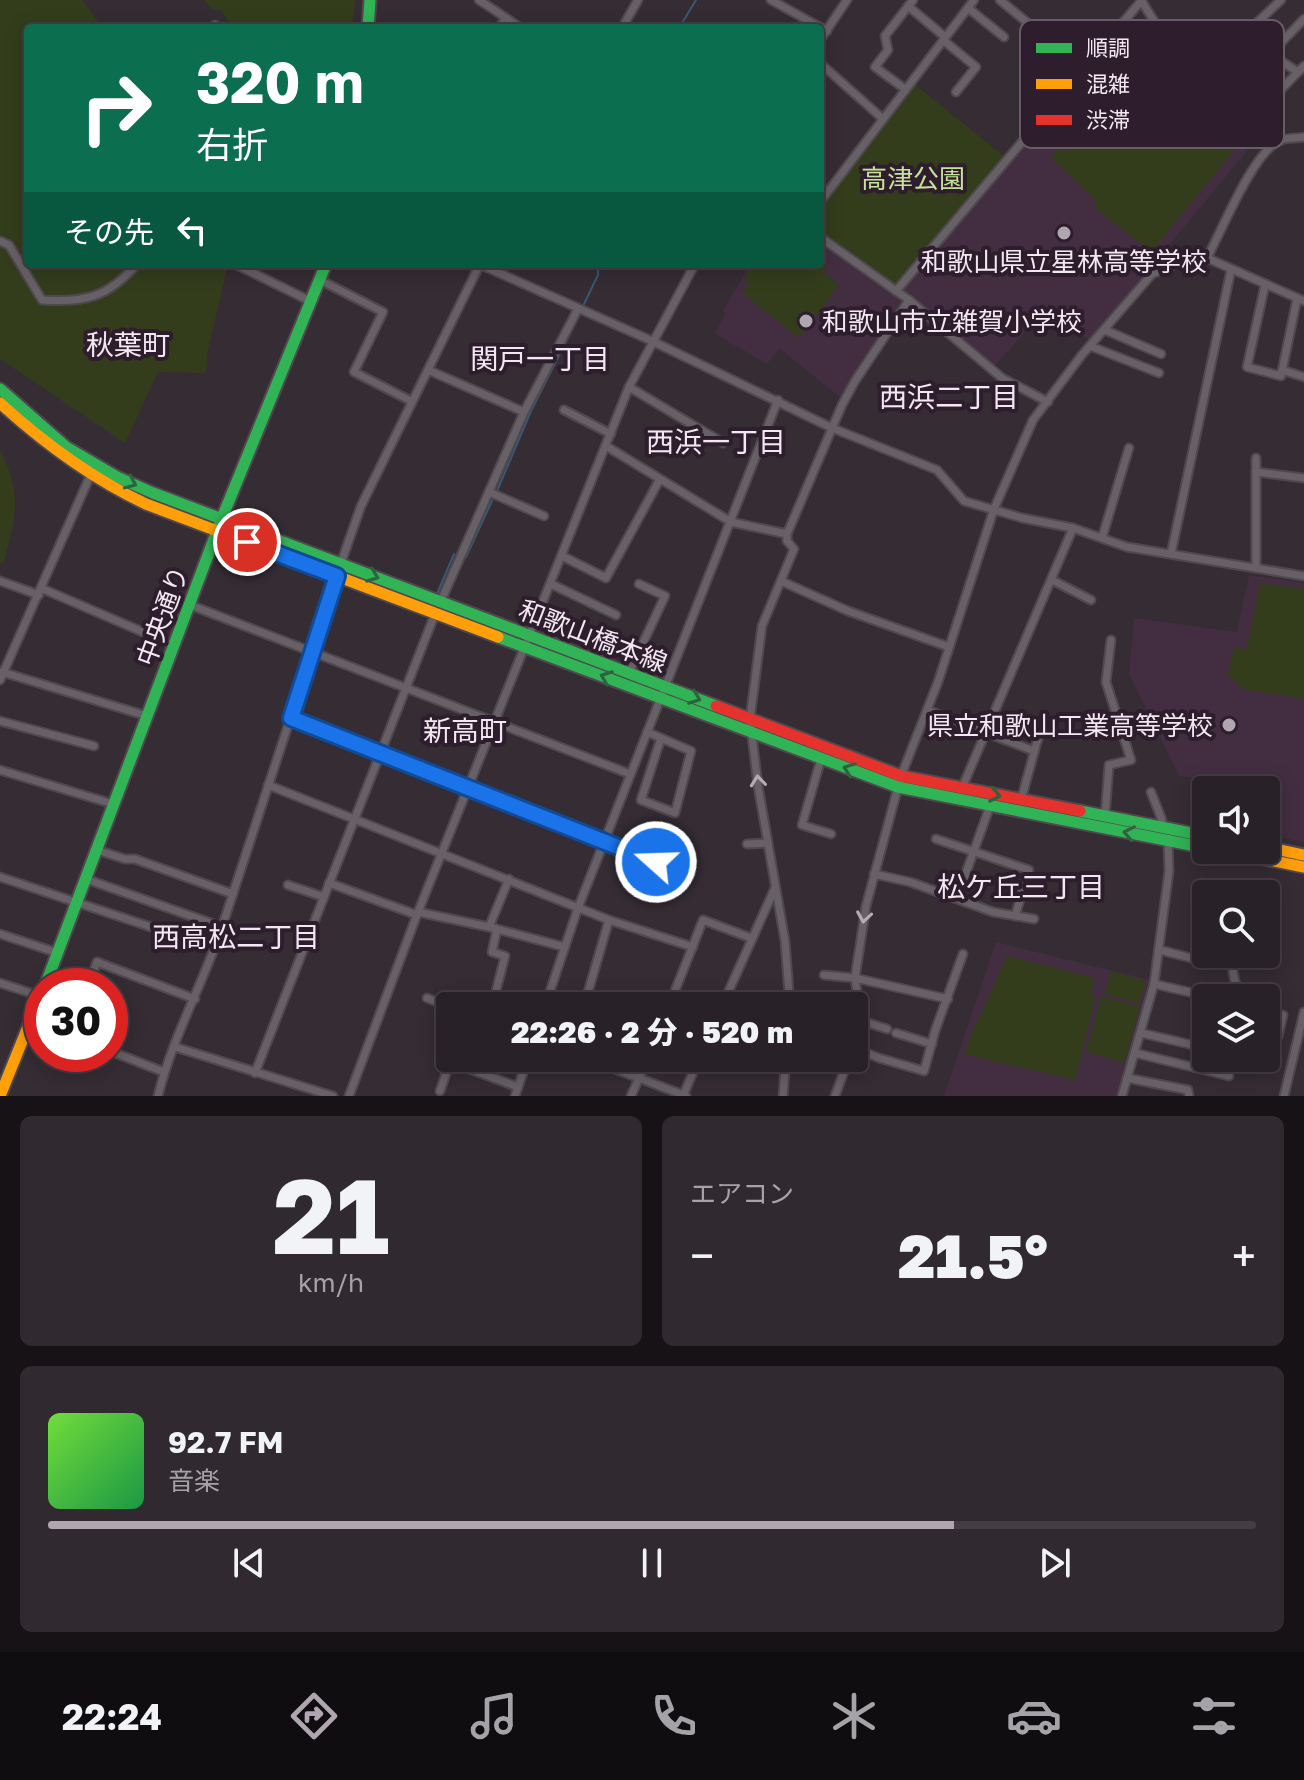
<!DOCTYPE html>
<html lang="ja">
<head>
<meta charset="utf-8">
<style>
  :root { --surface:#282127; --page:#30292f; --text:#f1f3f6; --muted:#a5a3a7; --line:#443e44; --accent:#b0a6b0 }
  body { margin:0; font-family:"Golos Text","Noto Sans JP",sans-serif; background:var(--page); color:var(--text); height:100vh; display:flex; flex-direction:column; font-size:30px; white-space:nowrap }
  * { box-sizing:border-box; margin:0 }
  p { font-size:26px; color:var(--muted) }
  .icon { flex:none; width:44px; height:44px; fill:none; stroke:currentColor; stroke-width:2; stroke-linecap:round; stroke-linejoin:round }
  .map { position:relative; height:1096px; overflow:hidden }
  .sheet { display:flex; flex-direction:column; gap:20px; padding:20px; background:#161215; flex:1 }
  .sheet>* { flex:none }
  .hud { position:absolute; left:24px; top:24px; width:800px; height:244px; border-radius:8px; box-shadow:0 4px 20px #0003,0 0 0 2px var(--line); background:#0b6e4f; color:#fff; overflow:hidden }
  .fabs { position:absolute; left:1192px; top:776px; display:grid; gap:16px }
  .fabs a { display:grid; place-items:center; width:88px; height:88px; border-radius:8px; background:var(--surface); box-shadow:0 4px 20px #0003,0 0 0 2px var(--line); font-size:40px }
  .speed { position:absolute; left:24px; top:968px; display:flex; gap:16px; font-size:40px; font-weight:700; text-align:center }
  .speed>* { display:grid; place-content:center; width:104px; height:104px; border-radius:50%; background:var(--surface); box-shadow:0 4px 20px #0003,0 0 0 2px var(--line); line-height:1 }
  .speed .limit { border:12px solid #d22; background:#fff; color:#111 }
  .pin { position:absolute; display:grid; place-items:center; width:68px; height:68px; color:#fff; margin:-34px; border:4px solid #fff; border-radius:50%; box-shadow:0 2px 8px #0007 }
  .me { position:absolute; width:88px; margin:-44px; rotate:290deg; stroke-linejoin:round; filter:drop-shadow(0 0 6px #0008) }
  .turn { display:flex; align-items:center; gap:28px; height:168px; padding:0 40px; font-size:36px }
  .turn .icon { width:104px; height:104px; stroke-width:2.5 }
  .turn b { display:block; font-size:56px; line-height:68px }
  .then { display:flex; align-items:center; height:76px; padding:0 40px; background:#0003; gap:16px; font-size:30px }
  .big { font-size:60px; font-weight:800; line-height:1.1 }
  .sheet .widget { flex:1; display:flex; flex-direction:column; justify-content:center; gap:12px; min-width:0; padding:0 28px; border-radius:12px; background:var(--page) }
  .sheet .dial { align-items:center; gap:0 }
  .dial b { font-size:104px; line-height:1 }
  .song { display:flex; align-items:center; gap:24px }
  .cover { width:96px; height:96px; border-radius:12px; background:linear-gradient(135deg,hsl(100 70% 55%),hsl(140 70% 35%)) }
  .played { height:8px; border-radius:4px; background:linear-gradient(90deg,var(--accent) 75%,var(--line) 75%) }
  .keys { display:flex; justify-content:space-around; direction:ltr }
  .heat { display:flex; justify-content:space-between; align-items:center; font-size:44px; direction:ltr }
  .sheet .tiles { flex:1; display:grid; gap:20px; grid-template-columns:1fr 1fr }
  .widget:last-child { grid-column:span 2 }
  .trip { position:absolute; left:436px; top:992px; width:432px; height:80px; border-radius:8px; background:var(--surface); box-shadow:0 4px 20px #0003,0 0 0 2px var(--line); font-weight:800; line-height:80px; text-align:center }
  .dock { display:flex; height:128px; justify-content:space-around; align-items:center; background:#100d10; color:var(--muted) }
  .dock .icon { width:56px; height:56px }
  .dock .on { color:var(--accent) }
  .dock b { font-size:36px; color:var(--text) }
  .map>svg:first-child { display:block }
</style>
</head>
<body>
<div class="map">
<svg width="1304" height="1096" viewBox="0 0 1304 1096">
  <rect width="100%" height="100%" fill="#352c34"/>
  <g fill="#422e40">
    <polygon points="1124,28 1256,140 1090,341 1047,307 993,368 905,296 902,289"/>
    <polygon points="820,243 902,302 842,399 779,348 767,364 715,334 725,313 723,311 750,264 820,264"/>
    <polygon points="1249,575 1304,583 1304,842 1266,835 1266,790 1217,790 1217,781 1179,776 1129,674 1134,618 1237,632"/>
    <polygon points="996,942 1150,980 1117,1096 944,1096"/>
  </g>
  <g fill="#333d1c">
    <polygon points="0,0 82,0 103,28 28,28 28,264 228,264 208,350 206,373 158,372 125,443 0,359"/>
    <polygon points="204,0 355,0 352,28 232,28 221,10 213,10"/>
    <polygon points="1135,65 1148,68 1204,117 1215,114 1244,138 1151,252 1095,208 1096,200 1051,158 1127,69"/>
    <polygon points="914,84 1005,157 894,286 820,231 820,206"/>
    <polygon points="820,262 826,267 823,272 839,285 799,338 742,293 749,283 744,279 753,264 820,264"/>
    <path d="M0 450C23 495 16 516 4 562L0 563Z"/>
    <polygon points="1260,583 1304,589 1304,699 1242,689 1228,675 1234,648 1247,649"/>
    <polygon points="1007,956 1095,978 1090,994 1096,996 1075,1080 963,1054"/>
    <polygon points="1111,971 1146,981 1139,1004 1105,994"/>
    <polygon points="1101,997 1140,1007 1124,1063 1086,1052"/>
  </g>
  <g fill="none" stroke-linecap="round" stroke-linejoin="round">
    <g stroke="#385876" stroke-width="2">
      <polyline points="679,28 696,0"/>
      <polyline points="584,304 598,275 598,270 588,264"/>
      <polyline points="497,491 531,411 578,318"/>
      <polyline points="466,557 492,501"/>
      <polyline points="436,596 454,554"/>
    </g>
    <g stroke="#50484f" stroke-width="11">
      <g id="street">
        <polyline points="479,0 521,28"/>
        <polyline points="771,0 827,31"/>
        <polyline points="1000,0 1029,24"/>
        <polyline points="1141,0 1172,50 1201,75 1277,134 1281,140"/>
        <polyline points="908,6 945,37"/>
        <polyline points="968,8 1004,37"/>
        <polyline points="215,25 218,28"/>
        <polyline points="422,28 425,28"/>
        <polyline points="499,28 506,18"/>
        <polyline points="622,28 638,0"/>
        <polyline points="1028,37 1075,79"/>
        <polyline points="820,40 847,0"/>
        <polyline points="943,40 976,67 956,92"/>
        <polyline points="1270,54 1304,19"/>
        <polyline points="820,63 883,119"/>
        <polyline points="1201,75 1281,0"/>
        <polyline points="905,89 875,67 888,50 885,36 913,0"/>
        <polyline points="1229,97 1270,54 1298,72"/>
        <polyline points="1254,117 1304,66"/>
        <polyline points="820,202 974,0"/>
        <polyline points="820,237 909,300 1002,378 1048,402"/>
        <path d="M0 241 9 245 42 300C85 303 108 297 137 264"/>
        <path d="M1207 258C1222 230 1253 153 1279 141 1286 137 1296 139 1304 137"/>
        <polyline points="235,264 310,301"/>
        <polyline points="479,264 652,341 832,428 937,470 964,501 1022,518 1073,528 1127,547 1304,576"/>
        <polyline points="320,280 383,312 354,372 411,401"/>
        <polyline points="1265,285 1247,367 1281,376 1297,299"/>
        <polyline points="896,291 1142,0"/>
        <polyline points="1105,330 1161,354"/>
        <polyline points="1090,346 1159,373"/>
        <polyline points="428,370 524,412"/>
        <polyline points="1282,370 1304,377"/>
        <polyline points="629,387 723,443"/>
        <polyline points="564,410 611,434"/>
        <polyline points="606,446 731,522 787,534"/>
        <polyline points="1256,458 1256,568"/>
        <polyline points="1256,472 1304,478"/>
        <polyline points="489,492 544,516"/>
        <polyline points="1102,538 1129,448"/>
        <polyline points="1171,554 1231,270"/>
        <polyline points="562,556 606,578 660,479"/>
        <polyline points="341,563 361,506 480,264"/>
        <polyline points="1052,580 1091,600"/>
        <polyline points="0,581 39,595"/>
        <polyline points="781,581 848,611 949,647"/>
        <polyline points="551,584 616,615"/>
        <polyline points="43,589 173,645"/>
        <polyline points="441,601 524,412 578,309"/>
        <polyline points="190,605 630,774"/>
        <polyline points="2,672 147,716"/>
        <polyline points="629,673 665,596 639,584"/>
        <polyline points="0,680 91,474"/>
        <polyline points="927,710 1034,751"/>
        <polyline points="291,718 682,872"/>
        <polyline points="0,721 94,746"/>
        <polyline points="647,732 691,751 675,813 641,800 661,738"/>
        <polyline points="821,759 802,825 831,834"/>
        <polyline points="0,770 113,804"/>
        <polyline points="268,785 609,920 693,947"/>
        <polyline points="962,788 1073,528"/>
        <polyline points="1151,792 1162,820 1161,827"/>
        <polyline points="1021,800 1040,731"/>
        <polyline points="1105,816 1109,765 1131,760 1106,682 1111,640"/>
        <polyline points="936,839 1029,870 1015,916"/>
        <polyline points="747,844 768,843"/>
        <polyline points="97,850 125,859 135,859 233,894"/>
        <polyline points="874,874 910,882 993,912 1034,919"/>
        <polyline points="0,877 151,927"/>
        <polyline points="86,879 222,927"/>
        <polyline points="509,879 489,927 565,947"/>
        <polyline points="329,883 417,915"/>
        <polyline points="288,885 324,897"/>
        <polyline points="957,898 990,806"/>
        <polyline points="418,912 489,927"/>
        <polyline points="0,934 58,953"/>
        <polyline points="1160,950 1195,959"/>
        <polyline points="1235,954 1233,972 1239,998"/>
        <polyline points="824,975 855,978 948,999"/>
        <polyline points="90,981 97,962 195,999"/>
        <polyline points="0,983 40,996"/>
        <polyline points="1154,984 1215,998"/>
        <polyline points="427,998 450,1007"/>
        <polyline points="481,1006 494,999 505,956 492,952 497,929"/>
        <polyline points="545,1006 578,908 778,400"/>
        <polyline points="584,1006 609,920"/>
        <polyline points="669,1006 703,920 751,938"/>
        <polyline points="722,1006 775,888"/>
        <polyline points="790,1006 785,941 758,786 750,719 762,626 794,549 787,541 787,534 842,405 855,381 909,300"/>
        <polyline points="1266,1011 1283,1015 1278,1036"/>
        <polyline points="859,1020 887,1029"/>
        <polyline points="896,1033 932,1044"/>
        <polyline points="1141,1033 1206,1048"/>
        <polyline points="854,1041 860,1013 855,978 866,906 901,776 938,682 994,509 1033,420 1081,356 1152,274 1178,263 1207,258 1304,301"/>
        <polyline points="175,1047 333,1096"/>
        <polyline points="854,1048 879,1058 924,1071 935,1031 963,954"/>
        <polyline points="110,1051 164,1072"/>
        <polyline points="1135,1053 1229,1076"/>
        <polyline points="1245,1058 1250,1059"/>
        <polyline points="528,1059 549,1066 610,1067 686,1096"/>
        <polyline points="255,1073 435,614"/>
        <polyline points="1127,1078 1188,1090 1189,1096"/>
        <polyline points="440,1091 448,1068 459,1065 518,1087"/>
        <path d="M158 1096C172 1038 203 984 222 927L337 576"/>
        <polyline points="349,1096 418,912 629,387 695,264"/>
        <polyline points="515,1096 528,1058"/>
        <polyline points="631,1096 648,1058"/>
        <polyline points="683,1096 699,1058"/>
        <polyline points="783,1096 786,1058"/>
        <polyline points="835,1096 849,1058"/>
        <polyline points="1122,1096 1154,984 1169,871 1168,840"/>
        <polyline points="1284,1096 1304,1012"/>
      </g>
    </g>
    <g stroke="#50484f" stroke-width="15">
      <g id="fast">
        <polyline points="368,28 370,0"/>
        <polyline points="0,389 66,447 117,477 153,493 716,706"/>
        <polyline points="498,637 898,787 1206,848"/>
        <polyline points="1080,811 1206,836"/>
        <polyline points="45,986 222,518 326,264"/>
      </g>
    </g>
    <g stroke="#50484f" stroke-width="15">
      <g id="slow">
        <path d="M0 403C45 444 91 478 146 504L498 637"/>
        <polyline points="1266,847 1304,855"/>
        <polyline points="1219,850 1304,867"/>
        <polyline points="0,1096 42,992"/>
      </g>
    </g>
    <g stroke="#50484f" stroke-width="15">
      <polyline id="jam" points="716,706 901,776 1080,811"/>
    </g>
    <use href="#street" stroke="#676066" stroke-width="7"/>
    <use href="#fast" stroke="#30b455" stroke-width="11"/>
    <use href="#slow" stroke="#ff9f0a" stroke-width="11"/>
    <use href="#jam" stroke="#e5322d" stroke-width="11"/>
  </g>
  <defs><path id="oneway-chevron" d="M-2-3.5L2.5 0L-2 3.5" fill="none" stroke-width="1.6" stroke-linecap="round" stroke-linejoin="round" transform="scale(2)"/></defs>
  <g stroke="#2f623f">
    <use href="#oneway-chevron" transform="translate(131 483) rotate(24)"/>
    <use href="#oneway-chevron" transform="translate(373 576) rotate(21)"/>
    <use href="#oneway-chevron" transform="translate(606 677) rotate(-159)"/>
    <use href="#oneway-chevron" transform="translate(695 698) rotate(21)"/>
    <use href="#oneway-chevron" transform="translate(849 769) rotate(-160)"/>
    <use href="#oneway-chevron" transform="translate(995 795) rotate(11)"/>
    <use href="#oneway-chevron" transform="translate(1129 833) rotate(-169)"/>
  </g>
  <g stroke="#b4abb3">
    <use href="#oneway-chevron" transform="translate(758 781) rotate(-96)"/>
    <use href="#oneway-chevron" transform="translate(864 917) rotate(99)"/>
  </g>
  <g fill="none" stroke-linecap="round" stroke-linejoin="round">
    <g stroke="#114b97" stroke-width="20">
      <polyline id="route" points="247,542 337,576 291,718 656,862"/>
    </g>
    <use href="#route" stroke="#1a73e8" stroke-width="14"/>
  </g>
  <g fill="#b0a6b0" stroke="#2e1e2d" stroke-width="3">
    <circle cx="1064" cy="233" r="8"/>
    <circle cx="806" cy="321" r="8"/>
    <circle cx="1229" cy="725" r="8"/>
  </g>
  <g text-anchor="middle" dominant-baseline="central" stroke-width="8" stroke-linejoin="round" paint-order="stroke">
    <g font-size="26" fill="#c6e199" stroke="#2e1e2d">
      <text x="913" y="178">高津公園</text>
    </g>
    <g font-size="26" fill="#f3e8f2" stroke="#2e1e2d">
      <text x="1064" y="261">和歌山県立星林高等学校</text>
      <text x="822" y="321" text-anchor="start">和歌山市立雑賀小学校</text>
      <text x="1213" y="725" text-anchor="end">県立和歌山工業高等学校</text>
    </g>
    <g font-size="26" fill="#f3e8f2" stroke="#2e1e2d">
      <text transform="translate(162 616) rotate(-70)">中央通り</text>
      <text transform="translate(593 636) rotate(21)">和歌山橋本線</text>
    </g>
    <g font-size="28" fill="#f3e8f2" stroke="#2e1e2d">
      <text x="128" y="344">秋葉町</text>
      <text x="540" y="358">関戸一丁目</text>
      <text x="949" y="396">西浜二丁目</text>
      <text x="716" y="441">西浜一丁目</text>
      <text x="465" y="730">新高町</text>
      <text x="1021" y="886">松ケ丘三丁目</text>
      <text x="236" y="936">西高松二丁目</text>
    </g>
  </g>
  <rect x="1020" y="20" width="264" height="128" rx="12" fill="#2e1e2d" stroke="#695b68" stroke-width="2"/>
  <rect x="1036" y="43" width="36" height="10" fill="#30b455"/>
  <rect x="1036" y="79" width="36" height="10" fill="#ff9f0a"/>
  <rect x="1036" y="115" width="36" height="10" fill="#e5322d"/>
  <g font-size="22" fill="#f3e8f2">
    <text x="1086" y="56">順調</text>
    <text x="1086" y="92">混雑</text>
    <text x="1086" y="128">渋滞</text>
  </g>
</svg>
<div class="fabs">
<a><svg class="icon" aria-label="sound" viewBox="0 0 24 24"><path d="M4 9h4l5-4v14l-5-4H4zM17 9q2 3 0 6"/></svg></a>
<a><svg class="icon" aria-label="search" viewBox="0 0 24 24"><circle cx="10" cy="10" r="6"/><path d="M15 15l6 6"/></svg></a>
<a><svg class="icon" aria-label="layers" viewBox="0 0 24 24"><path d="M12 4l9 5-9 5-9-5zM3 14l9 5 9-5"/></svg></a>
</div>
<div class="speed"><div class="limit">30</div></div>
<div class="pin" style="left:247px;top:542px;background:#d93025"><svg class="icon" aria-label="arrive" viewBox="0 0 24 24"><path d="M6 21V4h12l-3 4 3 4H6"/></svg></div>
<svg class="me" style="left:656px;top:862px" viewBox="-20 -20 40 40"><circle r="17" fill="#1a73e8" stroke="#fff" stroke-width="3"/><path d="M0-11L8 9 0 5-8 9z" fill="#fff"/></svg>
<div class="trip">22:26 · 2 分 · 520 m</div>
<div class="hud">
<div class="turn"><svg class="icon" aria-label="right" viewBox="0 0 24 24"><path d="M7 20v-9h11M14 6l5 5-5 5"/></svg><div><b>320 m</b>右折</div></div>
<div class="then">その先<svg class="icon" aria-label="left" viewBox="0 0 24 24"><path d="M17 20v-9H6M10 6l-5 5 5 5"/></svg></div>
</div>
</div>
<section class="sheet">
<div class="tiles">
<div class="widget dial"><b>21</b><p>km/h</p></div>
<div class="widget"><p>エアコン</p>
<div class="heat"><a>−</a><b class="big">21.5°</b><a>+</a></div>
</div>
<div class="widget">
<div class="song"><i class="cover"></i><div><b>92.7 FM</b><p>音楽</p></div></div>
<div class="played"></div>
<div class="keys"><svg class="icon" aria-label="previous" viewBox="0 0 24 24"><path d="M18 5L8 12l10 7zM5 5v14"/></svg><svg class="icon" aria-label="pause" viewBox="0 0 24 24"><path d="M8 5v14M16 5v14"/></svg><svg class="icon" aria-label="next" viewBox="0 0 24 24"><path d="M6 5l10 7-10 7zM19 5v14"/></svg></div>
</div>
</div>
</section>
<nav class="dock">
<b>22:24</b>
<svg class="icon on" aria-label="directions" viewBox="0 0 24 24"><path d="M12 3l9 9-9 9-9-9zM9 14v-3h6M13 9l2 2-2 2"/></svg>
<svg class="icon" aria-label="music" viewBox="0 0 24 24"><path d="M9 18V5l10-2v13"/><circle cx="6" cy="18" r="3"/><circle cx="16" cy="16" r="3"/></svg>
<svg class="icon" aria-label="phone" viewBox="0 0 24 24"><path d="M5 4h4l2 5-3 2q2 4 5 5l2-3 5 2v4C11 20 4 13 5 4z"/></svg>
<svg class="icon" aria-label="climate" viewBox="0 0 24 24"><path d="M12 3v18M4 7l16 10M4 17L20 7"/></svg>
<svg class="icon" aria-label="car" viewBox="0 0 24 24"><path d="M5 17H2v-5l4-1 3-4h7l3 4 3 1v5h-3M9 17h6M6 11h13"/><circle cx="7" cy="17" r="2"/><circle cx="17" cy="17" r="2"/></svg>
<svg class="icon" aria-label="filters" viewBox="0 0 24 24"><path d="M4 7h16M4 17h16"/><circle cx="9" cy="7" r="2"/><circle cx="15" cy="17" r="2"/></svg>
</nav>
</body>
</html>
